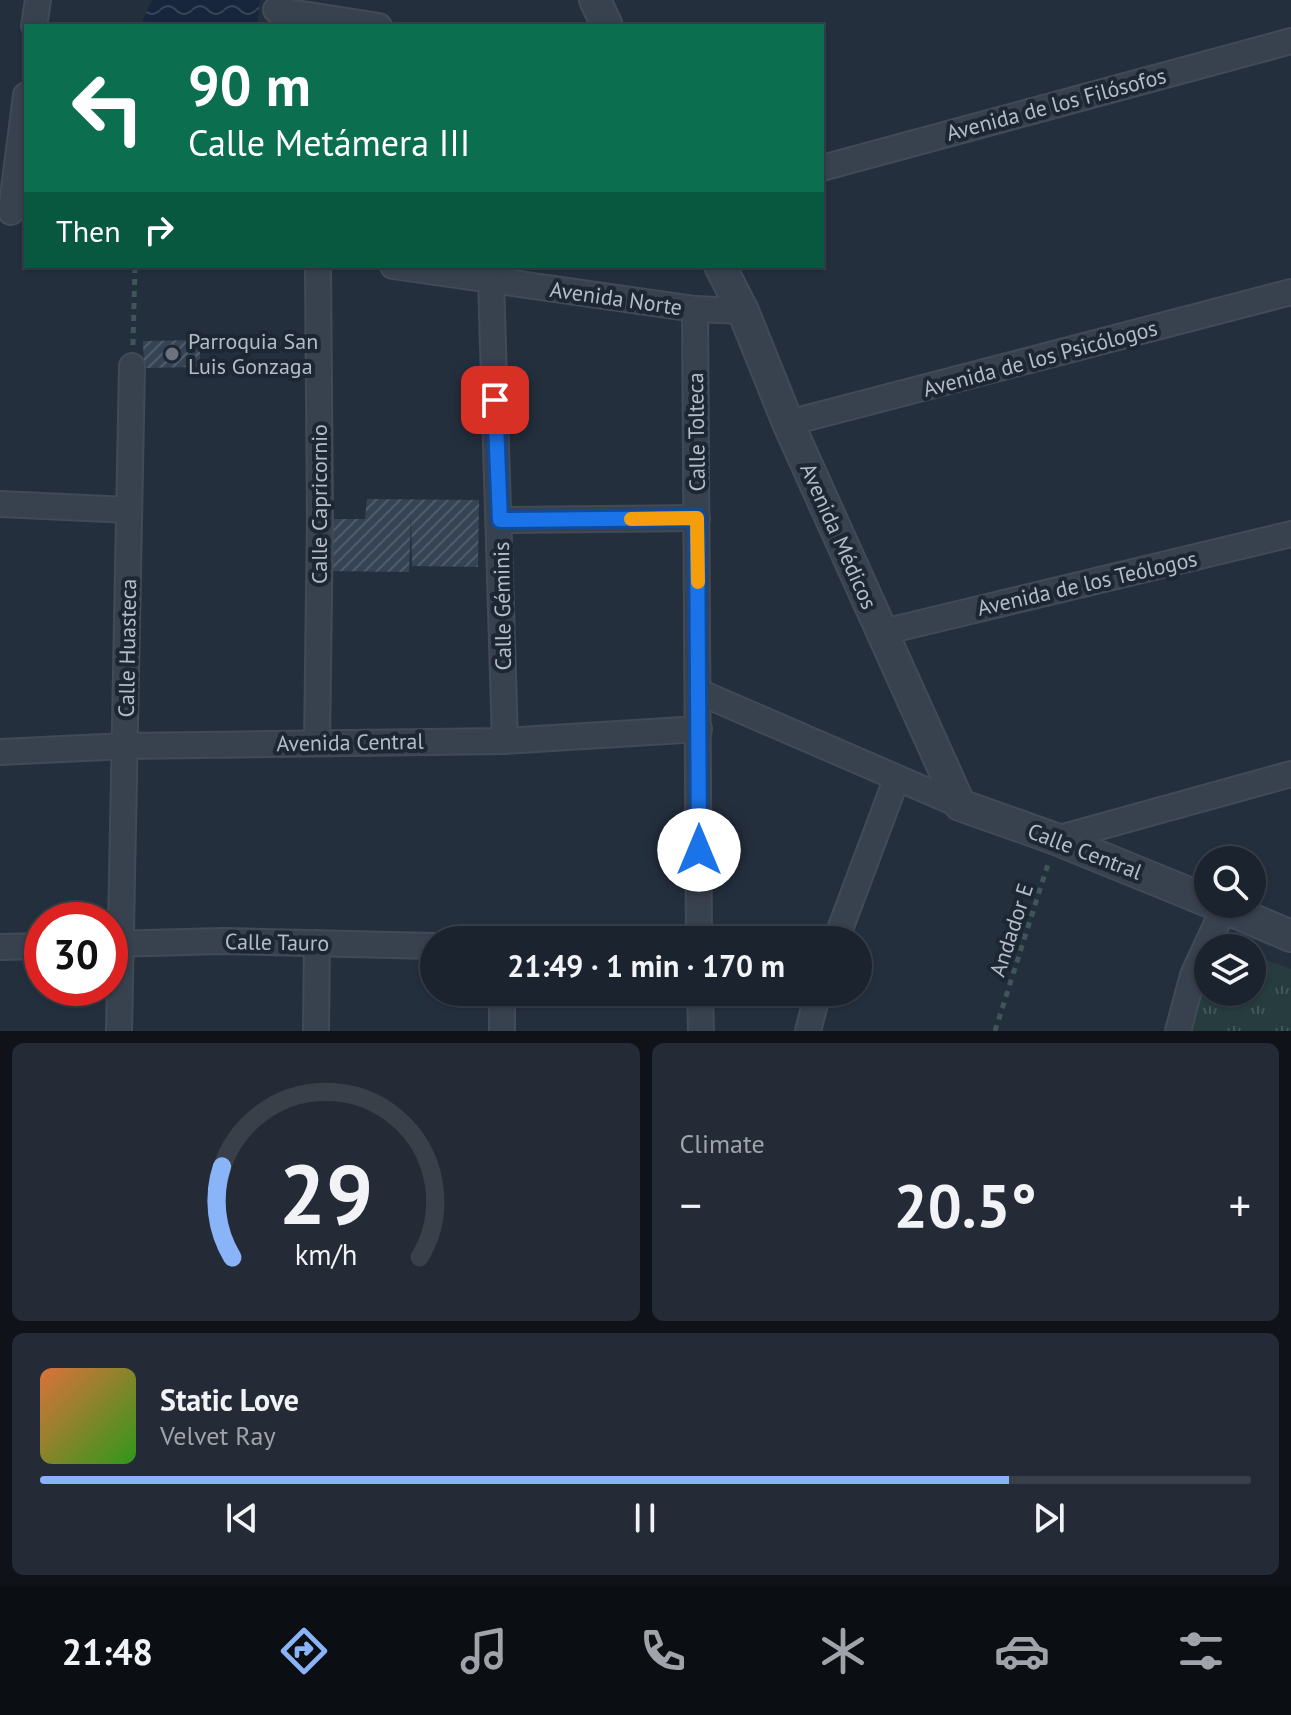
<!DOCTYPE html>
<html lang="en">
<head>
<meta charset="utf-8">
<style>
  :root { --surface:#1b232e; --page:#242b36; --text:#f1f3f6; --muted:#a0a4aa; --line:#39404a; --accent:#8ab4f8 }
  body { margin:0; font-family:"PT Sans",sans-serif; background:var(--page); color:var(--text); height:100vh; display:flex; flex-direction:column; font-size:30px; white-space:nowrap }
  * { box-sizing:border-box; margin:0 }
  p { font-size:26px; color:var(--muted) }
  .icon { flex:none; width:44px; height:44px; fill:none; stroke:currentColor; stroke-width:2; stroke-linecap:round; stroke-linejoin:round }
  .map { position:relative; height:1031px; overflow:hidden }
  .details { display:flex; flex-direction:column; gap:12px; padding:12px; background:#0f1319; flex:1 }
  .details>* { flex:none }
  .hud { position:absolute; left:24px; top:24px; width:800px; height:244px; border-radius:0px; box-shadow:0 2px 6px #0004,0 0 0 2px var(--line); background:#0b6e4f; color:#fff; overflow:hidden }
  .buttons { position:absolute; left:1194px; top:846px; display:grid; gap:16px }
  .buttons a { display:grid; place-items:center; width:72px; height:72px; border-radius:50%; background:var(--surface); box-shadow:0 2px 6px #0004,0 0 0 2px var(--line); font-size:40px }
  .speed { position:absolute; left:24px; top:902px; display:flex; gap:16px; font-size:40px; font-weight:700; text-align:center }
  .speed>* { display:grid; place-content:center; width:104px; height:104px; border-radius:50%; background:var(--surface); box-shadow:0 2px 6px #0004,0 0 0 2px var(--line); line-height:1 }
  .speed .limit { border:12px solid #d22; background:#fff; color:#111 }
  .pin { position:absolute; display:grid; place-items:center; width:68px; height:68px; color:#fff; margin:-34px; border-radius:16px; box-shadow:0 4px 12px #0006 }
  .me { position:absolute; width:88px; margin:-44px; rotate:0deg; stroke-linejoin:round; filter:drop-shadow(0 0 6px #0008) }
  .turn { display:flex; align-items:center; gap:28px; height:168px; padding:0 32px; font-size:36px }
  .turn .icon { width:104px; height:104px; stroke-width:2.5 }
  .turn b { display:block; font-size:56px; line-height:68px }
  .then { display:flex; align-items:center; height:76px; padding:0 32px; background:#0003; gap:16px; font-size:30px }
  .big { font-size:60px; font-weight:600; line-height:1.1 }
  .details .tile { flex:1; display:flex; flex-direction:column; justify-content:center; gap:12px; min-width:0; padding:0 28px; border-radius:12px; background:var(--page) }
  .details .dial { align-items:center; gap:0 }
  .dial svg { height:208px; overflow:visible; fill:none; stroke:var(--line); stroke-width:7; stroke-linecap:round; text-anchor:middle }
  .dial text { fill:var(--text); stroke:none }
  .song { display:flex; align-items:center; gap:24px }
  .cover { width:96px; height:96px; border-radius:12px; background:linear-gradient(135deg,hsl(20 70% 55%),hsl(110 70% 35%)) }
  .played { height:8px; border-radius:4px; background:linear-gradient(90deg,var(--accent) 80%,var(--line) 80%) }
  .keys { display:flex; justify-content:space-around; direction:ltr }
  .heat { display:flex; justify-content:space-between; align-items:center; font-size:44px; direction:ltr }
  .details .tiles { flex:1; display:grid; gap:12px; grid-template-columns:1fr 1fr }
  .tile:last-child { grid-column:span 2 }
  .trip { position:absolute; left:420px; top:926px; width:452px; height:80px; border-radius:40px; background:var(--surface); box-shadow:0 2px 6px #0004,0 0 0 2px var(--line); font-weight:600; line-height:80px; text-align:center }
  .menu { display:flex; height:128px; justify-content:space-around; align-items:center; background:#0b0e12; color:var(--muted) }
  .menu .icon { width:56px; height:56px }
  .menu .active { color:var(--accent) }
  .menu b { font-size:36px; color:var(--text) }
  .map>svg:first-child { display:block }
</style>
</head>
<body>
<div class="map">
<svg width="1291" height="1031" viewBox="0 0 1291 1031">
  <defs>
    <pattern id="grass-tufts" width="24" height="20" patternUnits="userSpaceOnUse" patternTransform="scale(2)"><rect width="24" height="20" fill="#263c3f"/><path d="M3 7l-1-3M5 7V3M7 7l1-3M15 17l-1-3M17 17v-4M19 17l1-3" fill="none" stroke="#435659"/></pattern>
    <pattern id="water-waves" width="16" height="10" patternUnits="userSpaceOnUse" patternTransform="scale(2)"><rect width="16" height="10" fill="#17263c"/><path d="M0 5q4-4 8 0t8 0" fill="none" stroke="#364457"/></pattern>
    <pattern id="building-hatch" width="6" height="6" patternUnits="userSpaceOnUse" patternTransform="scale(2)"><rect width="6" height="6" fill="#364354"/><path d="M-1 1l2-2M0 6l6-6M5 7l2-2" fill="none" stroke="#515c6b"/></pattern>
  </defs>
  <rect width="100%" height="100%" fill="#242f3e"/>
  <polygon fill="url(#grass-tufts)" points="1208,954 1208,992 1252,992 1252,955 1291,969 1291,1031 1183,1031"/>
  <polygon fill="url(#water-waves)" points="152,0 260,0 257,26 140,26"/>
  <g fill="url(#building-hatch)">
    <polygon points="200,340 200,367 144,368 143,341"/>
    <polygon points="367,499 479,500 478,567 412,566 411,515 409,572 321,571 320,519 365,519"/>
  </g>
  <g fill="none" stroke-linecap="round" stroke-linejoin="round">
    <g stroke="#414a57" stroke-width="28">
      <g id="minor">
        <polyline points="276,10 379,26"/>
        <polyline points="34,26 38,0"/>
        <polyline points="822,168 1291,41"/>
        <polyline points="11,212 26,95"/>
        <polyline points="393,266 695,309 743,311"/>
        <polyline points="491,280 505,741"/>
        <polyline points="695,309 699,940"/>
        <polyline points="788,423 1291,292"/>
        <polyline points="0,504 129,510"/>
        <polyline points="500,520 697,518"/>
        <polyline points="883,632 1291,534"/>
        <polyline points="699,692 960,805"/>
        <polyline points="317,742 320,519 318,266"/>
        <polyline points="0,752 125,746 505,741 699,729"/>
        <polyline points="1056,839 1291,774"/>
        <polyline points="836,940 896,780"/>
        <polyline points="110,944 223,941 434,946"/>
        <polyline points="0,947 42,946"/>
        <polyline points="700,992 701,1031"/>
        <polyline points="119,1031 132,366"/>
        <polyline points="316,1031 317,943"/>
        <polyline points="502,1031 502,992"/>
        <polyline points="808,1031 818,992"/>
        <polyline points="1178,1031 1193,975 1224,908"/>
      </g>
    </g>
    <g stroke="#414a57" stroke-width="34">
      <g id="tertiary">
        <polyline points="595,0 607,26"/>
        <polyline points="720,266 743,311 788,423 960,805 1056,839 1208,901"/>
        <polyline points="1216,904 1291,936"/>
      </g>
    </g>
    <g stroke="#3f5557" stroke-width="5" stroke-dasharray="6 6" stroke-linecap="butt">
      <polyline points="133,345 135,266"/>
      <polyline points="995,1031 1048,864"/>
    </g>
    <use href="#minor" stroke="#38414e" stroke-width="24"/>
    <use href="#tertiary" stroke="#38414e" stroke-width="30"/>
  </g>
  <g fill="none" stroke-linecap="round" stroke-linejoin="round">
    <g stroke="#114b97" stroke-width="20">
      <polyline id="route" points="495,400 500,520 697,518 699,850"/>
    </g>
    <use href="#route" stroke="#1a73e8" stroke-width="14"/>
    <polyline stroke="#f59e0b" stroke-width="14" points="631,519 697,518 698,582"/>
  </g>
  <circle fill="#6b7280" stroke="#1d2633" stroke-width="3" cx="172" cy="354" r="8"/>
  <g text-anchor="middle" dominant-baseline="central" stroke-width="8" stroke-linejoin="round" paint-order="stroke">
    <g font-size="22" fill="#b4bcc9" stroke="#1d2633">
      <text transform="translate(1056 104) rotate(-15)">Avenida de los Filósofos</text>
      <text transform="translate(616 298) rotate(8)">Avenida Norte</text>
      <text transform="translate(1040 358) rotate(-15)">Avenida de los Psicólogos</text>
      <text transform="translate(696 432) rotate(-91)">Calle Tolteca</text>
      <text transform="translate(319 504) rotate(-90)">Calle Capricornio</text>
      <text transform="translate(839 536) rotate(66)">Avenida Médicos</text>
      <text transform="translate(1087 583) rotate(-13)">Avenida de los Teólogos</text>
      <text transform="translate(502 606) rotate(-91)">Calle Géminis</text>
      <text transform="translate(127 648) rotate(-89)">Calle Huasteca</text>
      <text transform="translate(350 742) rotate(-1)">Avenida Central</text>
      <text transform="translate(1085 851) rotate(21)">Calle Central</text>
      <text transform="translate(1011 930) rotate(-72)">Andador E</text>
      <text transform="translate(277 942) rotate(1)">Calle Tauro</text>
    </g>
    <g font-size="22" fill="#b4bcc9" stroke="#1d2633" text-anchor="start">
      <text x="188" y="341">Parroquia San<tspan x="188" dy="25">Luis Gonzaga</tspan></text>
    </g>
  </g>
</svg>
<div class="buttons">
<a><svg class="icon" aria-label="search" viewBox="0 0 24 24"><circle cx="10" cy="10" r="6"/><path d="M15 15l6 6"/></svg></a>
<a><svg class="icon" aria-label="layers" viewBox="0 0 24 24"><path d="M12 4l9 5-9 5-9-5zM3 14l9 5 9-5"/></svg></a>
</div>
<div class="speed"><div class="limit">30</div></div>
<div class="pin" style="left:495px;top:400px;background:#d93025"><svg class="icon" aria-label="arrive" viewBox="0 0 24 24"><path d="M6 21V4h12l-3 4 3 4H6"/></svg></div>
<svg class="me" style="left:699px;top:850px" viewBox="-20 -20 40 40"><circle r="19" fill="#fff"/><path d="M0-13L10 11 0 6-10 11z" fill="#1a73e8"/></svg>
<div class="trip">21:49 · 1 min · 170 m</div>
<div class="hud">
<div class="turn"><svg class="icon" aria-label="left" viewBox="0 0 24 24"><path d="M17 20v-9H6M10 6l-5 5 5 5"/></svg><div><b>90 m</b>Calle Metámera III</div></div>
<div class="then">Then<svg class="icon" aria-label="right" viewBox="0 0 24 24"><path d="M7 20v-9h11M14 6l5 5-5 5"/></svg></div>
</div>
</div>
<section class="details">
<div class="tiles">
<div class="tile dial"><svg viewBox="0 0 100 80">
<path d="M14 69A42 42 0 1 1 86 69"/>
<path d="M14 69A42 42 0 0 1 10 34" stroke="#8ab4f8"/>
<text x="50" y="56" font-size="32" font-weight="700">29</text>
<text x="50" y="72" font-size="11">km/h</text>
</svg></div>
<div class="tile"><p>Climate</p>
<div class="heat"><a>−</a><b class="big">20.5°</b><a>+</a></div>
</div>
<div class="tile">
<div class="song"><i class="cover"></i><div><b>Static Love</b><p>Velvet Ray</p></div></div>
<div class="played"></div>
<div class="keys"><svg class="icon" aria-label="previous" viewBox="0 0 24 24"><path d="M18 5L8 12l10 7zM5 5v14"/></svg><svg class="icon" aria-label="pause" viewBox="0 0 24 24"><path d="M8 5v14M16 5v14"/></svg><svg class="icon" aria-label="next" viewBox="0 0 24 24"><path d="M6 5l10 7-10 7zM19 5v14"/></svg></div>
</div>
</div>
</section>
<nav class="menu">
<b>21:48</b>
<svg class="icon active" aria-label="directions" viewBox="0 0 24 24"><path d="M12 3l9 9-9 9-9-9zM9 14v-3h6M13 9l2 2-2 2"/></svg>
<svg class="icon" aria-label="music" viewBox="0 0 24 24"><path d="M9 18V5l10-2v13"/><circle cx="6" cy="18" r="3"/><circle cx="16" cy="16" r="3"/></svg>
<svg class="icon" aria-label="phone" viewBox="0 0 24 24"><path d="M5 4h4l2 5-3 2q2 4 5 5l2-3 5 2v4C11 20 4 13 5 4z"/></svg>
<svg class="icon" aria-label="climate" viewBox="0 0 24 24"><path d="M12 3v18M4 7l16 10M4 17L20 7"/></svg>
<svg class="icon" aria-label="car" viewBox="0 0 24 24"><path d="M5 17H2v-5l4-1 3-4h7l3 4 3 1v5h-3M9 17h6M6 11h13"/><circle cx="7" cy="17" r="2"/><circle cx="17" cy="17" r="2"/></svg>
<svg class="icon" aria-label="filters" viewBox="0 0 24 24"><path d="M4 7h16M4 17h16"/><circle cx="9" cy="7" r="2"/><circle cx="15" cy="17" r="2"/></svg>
</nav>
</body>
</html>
